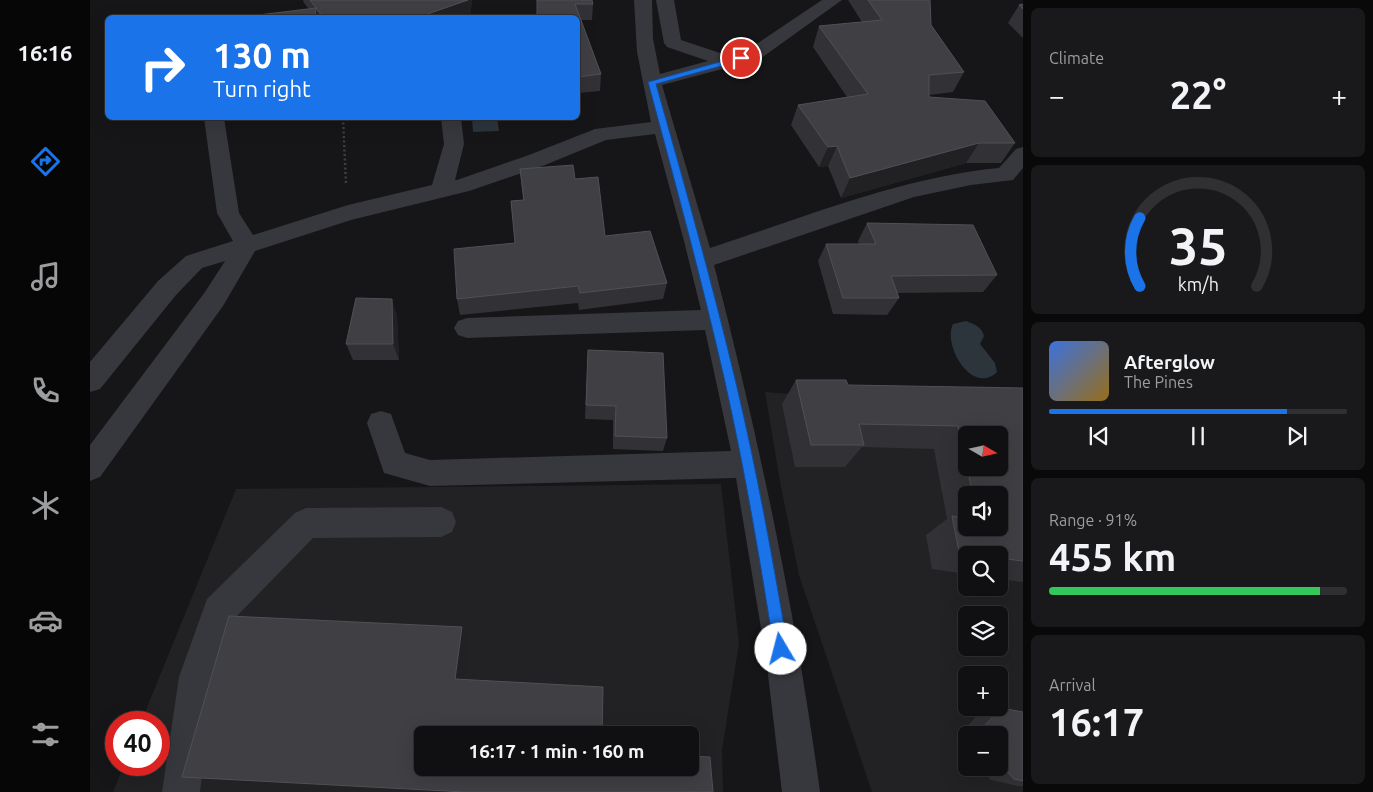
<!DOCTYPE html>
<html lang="en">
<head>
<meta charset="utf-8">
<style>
  :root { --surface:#101012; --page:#19191b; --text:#f1f3f6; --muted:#9c9d9f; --line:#303032; --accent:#1a73e8 }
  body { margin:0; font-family:Ubuntu,sans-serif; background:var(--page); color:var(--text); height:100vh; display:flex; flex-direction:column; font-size:19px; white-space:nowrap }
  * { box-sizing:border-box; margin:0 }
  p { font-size:16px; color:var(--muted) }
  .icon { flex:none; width:28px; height:28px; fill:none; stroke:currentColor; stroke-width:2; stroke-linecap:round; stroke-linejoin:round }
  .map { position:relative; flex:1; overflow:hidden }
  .details { display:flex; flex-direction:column; gap:8px; padding:8px; background:#09090a; width:350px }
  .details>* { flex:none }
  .banner { position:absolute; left:15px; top:15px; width:475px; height:105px; border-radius:8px; box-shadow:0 5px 20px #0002,0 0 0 1px var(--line); background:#1a73e8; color:#fff; overflow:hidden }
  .needle { width:32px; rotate:99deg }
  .tools { position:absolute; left:868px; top:426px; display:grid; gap:10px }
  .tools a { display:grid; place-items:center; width:50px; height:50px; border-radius:8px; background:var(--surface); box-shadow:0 5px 20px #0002,0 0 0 1px var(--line); font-size:25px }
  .speed { position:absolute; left:15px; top:711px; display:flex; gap:10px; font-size:25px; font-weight:700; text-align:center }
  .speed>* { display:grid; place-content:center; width:65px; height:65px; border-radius:50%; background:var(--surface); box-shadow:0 5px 20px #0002,0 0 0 1px var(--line); line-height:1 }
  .speed .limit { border:8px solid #d22; background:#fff; color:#111 }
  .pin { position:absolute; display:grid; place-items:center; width:42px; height:42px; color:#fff; margin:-21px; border:2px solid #fff; border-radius:50%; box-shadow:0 1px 5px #0007 }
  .me { position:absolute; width:55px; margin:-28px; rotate:352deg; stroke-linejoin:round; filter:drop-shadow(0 0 4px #0008) }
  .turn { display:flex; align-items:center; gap:18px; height:105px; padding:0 25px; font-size:22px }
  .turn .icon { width:65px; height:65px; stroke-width:2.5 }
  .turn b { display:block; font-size:35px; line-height:42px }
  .big { font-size:38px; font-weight:700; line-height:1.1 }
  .details .tile { flex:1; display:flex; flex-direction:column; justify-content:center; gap:8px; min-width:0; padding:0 18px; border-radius:8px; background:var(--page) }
  .details .dial { align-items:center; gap:0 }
  .dial svg { height:130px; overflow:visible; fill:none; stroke:var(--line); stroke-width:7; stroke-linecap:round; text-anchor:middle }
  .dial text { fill:var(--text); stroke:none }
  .song { display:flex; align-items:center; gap:15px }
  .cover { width:60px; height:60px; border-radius:8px; background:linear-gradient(135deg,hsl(220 70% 55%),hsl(40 70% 35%)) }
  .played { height:5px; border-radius:2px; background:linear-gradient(90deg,var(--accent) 80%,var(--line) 80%) }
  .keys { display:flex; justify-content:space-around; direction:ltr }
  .heat { display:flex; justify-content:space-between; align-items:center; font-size:28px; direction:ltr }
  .charge { height:8px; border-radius:4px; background:linear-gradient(90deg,#34c759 91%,var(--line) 0) }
  .trip { position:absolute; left:324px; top:726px; width:285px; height:50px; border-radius:8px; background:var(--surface); box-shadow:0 5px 20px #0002,0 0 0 1px var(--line); font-weight:700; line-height:50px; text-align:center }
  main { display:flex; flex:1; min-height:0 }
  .tabs { display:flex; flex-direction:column; width:90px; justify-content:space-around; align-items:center; background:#060607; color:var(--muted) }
  .tabs .icon { width:35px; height:35px }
  .tabs .active { color:var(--accent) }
  .tabs b { font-size:22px; color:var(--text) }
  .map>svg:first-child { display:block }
</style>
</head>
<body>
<main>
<nav class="tabs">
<b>16:16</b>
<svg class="icon active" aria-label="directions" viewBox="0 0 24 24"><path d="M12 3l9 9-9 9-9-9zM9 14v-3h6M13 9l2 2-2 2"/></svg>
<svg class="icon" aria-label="music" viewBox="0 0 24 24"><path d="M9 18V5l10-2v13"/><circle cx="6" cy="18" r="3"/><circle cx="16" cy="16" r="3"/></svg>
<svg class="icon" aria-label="phone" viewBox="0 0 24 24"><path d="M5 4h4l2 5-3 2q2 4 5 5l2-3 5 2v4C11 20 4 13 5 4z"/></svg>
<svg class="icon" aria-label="climate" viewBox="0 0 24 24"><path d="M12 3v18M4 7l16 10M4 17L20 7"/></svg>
<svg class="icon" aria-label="car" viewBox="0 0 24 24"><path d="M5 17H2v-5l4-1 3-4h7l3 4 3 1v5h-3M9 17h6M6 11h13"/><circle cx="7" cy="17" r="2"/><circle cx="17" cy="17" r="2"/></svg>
<svg class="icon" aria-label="filters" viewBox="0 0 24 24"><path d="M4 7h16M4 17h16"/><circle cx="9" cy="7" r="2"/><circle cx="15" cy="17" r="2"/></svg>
</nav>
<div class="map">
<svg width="933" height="792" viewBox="0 0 933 792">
  <rect width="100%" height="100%" fill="#161618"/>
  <g fill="#222225" fill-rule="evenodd">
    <path d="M675 392 933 411V792H782L709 575 691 487ZM876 435H909V468H876ZM876 495H909V528H876ZM876 555H909V588H876ZM876 615H909V648H876ZM876 675H909V708H876ZM876 735H909V768H876Z"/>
    <path d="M631 484 649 643 632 750 633 792H23L34 765H69V722H51L146 489ZM332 735H600V768H332Z"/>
  </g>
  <g fill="#2c353c">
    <polygon points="382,118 407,118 409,131 383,132"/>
    <path d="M876 321C884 324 892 327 894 336L890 344 905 363 907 372C883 396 852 346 863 324Z"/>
  </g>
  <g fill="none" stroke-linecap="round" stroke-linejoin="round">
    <polyline stroke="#3d3f44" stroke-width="2.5" stroke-dasharray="2 2.5" stroke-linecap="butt" points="253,118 256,184"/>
    <g fill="#37383d" fill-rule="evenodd">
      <path d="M544 0H562L563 39 570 74 618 61 577 47 574 43 566 0H584L591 40 639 56 656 51 732 0H752L670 59 572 85 620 248C713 218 811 177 909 168L926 149 933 147V168L923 180 881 185 824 197 624 265C669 439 706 614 730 792H692L676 658 646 478 340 486 294 473 277 423 281 414 291 411 301 414 315 453 340 460 641 451 615 330 377 338 368 335 364 328 368 321 377 318 611 310 594 241 565 134 516 140 455 165 379 191 261 220 165 251 133 306 10 477 0 481V445L115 292 135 261 112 268 86 295 10 389 0 392V362L68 281 96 256 143 241 127 213 114 118H134L149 213 163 235 258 205 342 185 354 144 351 118H371L374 144 365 180H367L439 155 505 129 561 122 547 52Z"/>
      <polygon points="351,507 362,512 366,522 362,532 351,537 223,538 142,621 123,677 110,792 72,792 89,677 117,599 205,513 216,508"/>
    </g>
  </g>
  <g fill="#323236" fill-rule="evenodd">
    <polygon points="213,0 382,0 380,17 379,18 168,18 219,9 214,3"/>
    <polygon points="447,0 503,4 502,20 491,20 511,74 510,91 488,93 488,18"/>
    <polygon points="758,0 840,0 841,25 874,72 863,92 839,95 839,97 925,143 911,163 876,163 751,198 738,166 729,167 701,125 708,105 757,97 723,47 729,26 772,22"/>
    <polygon points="933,4 933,38 918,23 929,5"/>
    <polygon points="430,169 485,179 515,236 577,283 573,299 489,310 488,303 370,315 367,299 425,243 421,201 433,200"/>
    <polygon points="777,223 907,275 893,292 807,293 809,298 797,315 743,314 728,261 736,244 769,244 768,241"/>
    <polygon points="307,315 309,360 263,360 256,344"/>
    <polygon points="498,350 577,438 573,451 523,449 523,420 495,419"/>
    <path d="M706 380 758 385 933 388V582L909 579V555H876V574L842 569 836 535 857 519 844 449 772 447 755 467H705L692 404ZM876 435 909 468H876ZM876 495H909V528H876Z"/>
    <polygon points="911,708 933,712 933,786 928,786 901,780 889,768 909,768 909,735 876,735 876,738 875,729 890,712"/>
  </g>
  <g fill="#212124">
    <polygon points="378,0 382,0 380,17 379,18 326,18"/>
    <polygon points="226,8 229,18 225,18"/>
    <polygon points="889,143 876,163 751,198 760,178"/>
    <polygon points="747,146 738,166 729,167 738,147"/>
    <polygon points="302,299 307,315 309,360 303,344"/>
    <polygon points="372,627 378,640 373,688 365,679"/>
  </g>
  <g fill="#3f3f44" stroke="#4f5156">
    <polygon points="220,0 378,0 326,18 234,18 226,8 225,18 168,18 168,15 226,8"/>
    <polygon points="447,0 502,0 503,4 485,4 511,74 488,77 488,18 447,18"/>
    <polygon points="778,0 840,0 841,25 874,72 839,75 839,97 895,101 925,143 889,143 760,178 747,146 738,147 708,105 778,94 729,26 792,20"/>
    <polygon points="933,4 933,9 929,5"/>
    <polygon points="483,165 485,179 508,177 515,236 560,231 577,283 490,293 488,286 367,299 364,249 425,243 421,201 434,200 430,169"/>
    <polygon points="777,223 883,225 907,275 801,276 809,298 753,298 736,244 786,244"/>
    <polygon points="266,298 302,299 303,344 256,344"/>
    <polygon points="498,350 573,353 577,438 525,436 526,406 496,405"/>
    <polygon points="706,380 756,380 758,385 933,388 933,561 909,558 909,555 887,555 869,552 862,516 876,518 876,528 909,528 909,495 883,495 877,468 909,468 909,435 876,435 876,463 868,426 769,424 774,445 721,445"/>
    <polygon points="139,616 372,627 365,679 513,687 512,735 332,735 332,768 600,768 600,756 620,757 623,792 375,792 92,777"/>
    <polygon points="911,708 933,712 933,781 924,779 909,763 909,735 897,735 895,725"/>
  </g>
  <path fill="#1a73e8" stroke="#114b97" d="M651 56 655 58 653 60 566 84C594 183 622 282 646 383 667 471 683 560 698 649L696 654 691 656 686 654 684 649C670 560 655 471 635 382 612 281 585 182 558 82Z"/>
</svg>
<div class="tools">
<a><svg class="needle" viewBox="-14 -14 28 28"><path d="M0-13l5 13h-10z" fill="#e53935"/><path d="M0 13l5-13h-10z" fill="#9c9d9f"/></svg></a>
<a><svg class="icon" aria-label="sound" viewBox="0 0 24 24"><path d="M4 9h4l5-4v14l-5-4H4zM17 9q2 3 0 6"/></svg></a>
<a><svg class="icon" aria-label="search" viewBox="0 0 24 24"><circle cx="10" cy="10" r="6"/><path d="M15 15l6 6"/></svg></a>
<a><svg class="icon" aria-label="layers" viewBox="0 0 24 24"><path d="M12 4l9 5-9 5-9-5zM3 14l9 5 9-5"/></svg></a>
<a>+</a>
<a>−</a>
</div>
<div class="speed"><div class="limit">40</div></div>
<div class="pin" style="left:651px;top:58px;background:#d93025"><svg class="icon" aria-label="arrive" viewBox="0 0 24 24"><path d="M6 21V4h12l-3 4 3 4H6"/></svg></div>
<svg class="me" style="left:691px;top:649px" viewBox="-20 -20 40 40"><circle r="19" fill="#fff"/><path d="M0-13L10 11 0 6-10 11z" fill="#1a73e8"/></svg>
<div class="trip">16:17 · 1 min · 160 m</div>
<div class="banner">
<div class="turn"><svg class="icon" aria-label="right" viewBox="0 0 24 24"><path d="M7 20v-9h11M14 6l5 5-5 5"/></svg><div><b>130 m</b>Turn right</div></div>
</div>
</div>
<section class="details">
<div class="tile"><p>Climate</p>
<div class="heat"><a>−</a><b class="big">22°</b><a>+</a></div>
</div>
<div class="tile dial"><svg viewBox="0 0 100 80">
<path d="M14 69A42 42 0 1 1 86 69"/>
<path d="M14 69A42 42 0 0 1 14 27" stroke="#1a73e8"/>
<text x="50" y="56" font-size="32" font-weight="700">35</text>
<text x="50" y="72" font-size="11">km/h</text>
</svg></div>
<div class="tile">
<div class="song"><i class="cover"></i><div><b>Afterglow</b><p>The Pines</p></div></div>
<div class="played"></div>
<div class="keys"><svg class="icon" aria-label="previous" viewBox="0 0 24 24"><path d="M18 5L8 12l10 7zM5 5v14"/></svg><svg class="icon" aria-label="pause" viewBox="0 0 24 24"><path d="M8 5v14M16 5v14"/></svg><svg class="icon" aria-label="next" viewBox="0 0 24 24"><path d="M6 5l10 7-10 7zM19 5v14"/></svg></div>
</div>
<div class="tile"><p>Range · 91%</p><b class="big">455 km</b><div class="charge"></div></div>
<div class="tile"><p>Arrival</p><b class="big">16:17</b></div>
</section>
</main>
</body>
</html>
